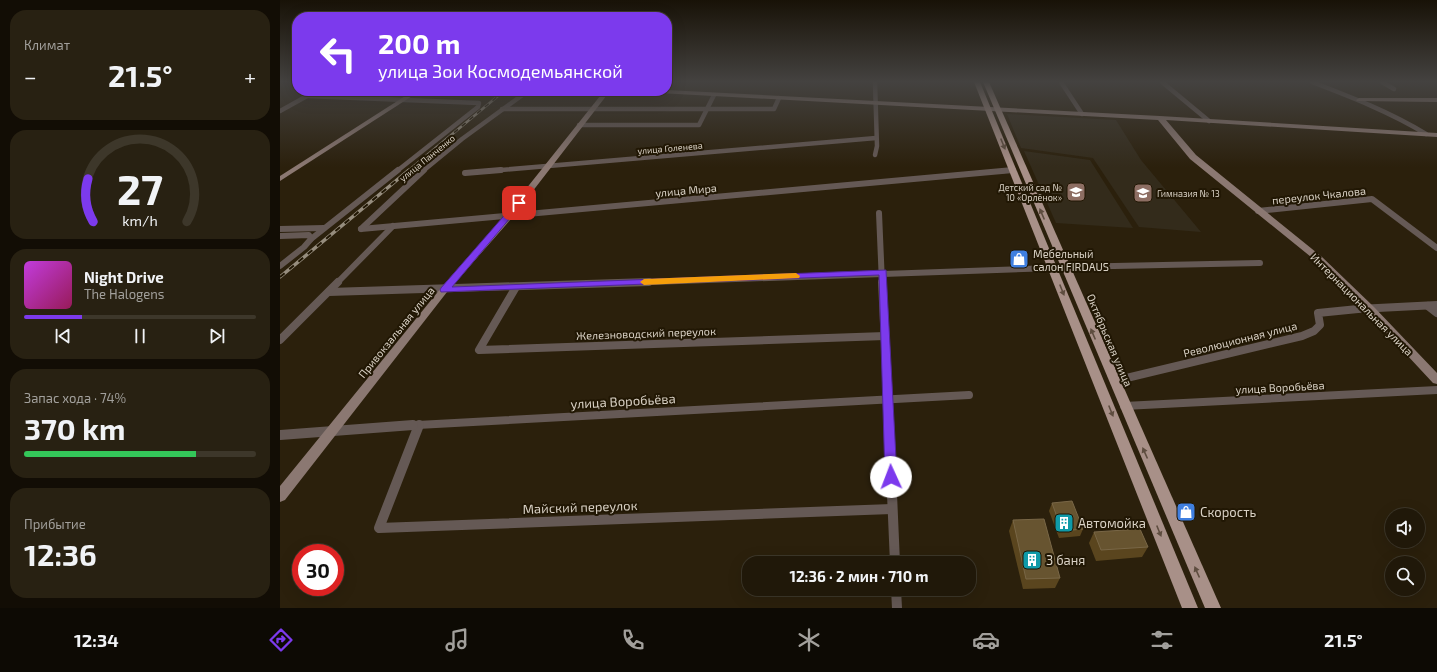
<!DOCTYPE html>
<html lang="ru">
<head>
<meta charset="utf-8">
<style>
  :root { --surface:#201809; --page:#282112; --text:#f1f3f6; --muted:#a2a09c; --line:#3d372a; --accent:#7c3aed }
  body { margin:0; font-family:"Exo 2",sans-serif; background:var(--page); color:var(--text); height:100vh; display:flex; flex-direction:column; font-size:15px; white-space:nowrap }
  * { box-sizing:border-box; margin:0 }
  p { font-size:13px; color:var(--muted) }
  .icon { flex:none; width:22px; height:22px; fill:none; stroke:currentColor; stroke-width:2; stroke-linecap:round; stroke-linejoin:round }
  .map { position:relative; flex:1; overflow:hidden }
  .details { display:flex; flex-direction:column; gap:10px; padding:10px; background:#120d05; width:280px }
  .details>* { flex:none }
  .banner { position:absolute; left:12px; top:12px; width:380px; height:84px; border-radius:16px; box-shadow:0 4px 16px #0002,0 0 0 1px var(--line); background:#7c3aed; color:#fff; overflow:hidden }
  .tools { position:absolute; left:1105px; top:508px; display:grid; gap:8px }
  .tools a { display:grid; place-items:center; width:40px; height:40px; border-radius:50%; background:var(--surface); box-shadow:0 4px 16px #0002,0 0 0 1px var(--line); font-size:20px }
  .speed { position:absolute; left:12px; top:544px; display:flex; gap:8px; font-size:20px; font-weight:700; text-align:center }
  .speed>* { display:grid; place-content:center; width:52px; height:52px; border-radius:50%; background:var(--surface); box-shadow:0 4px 16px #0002,0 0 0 1px var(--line); line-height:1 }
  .speed .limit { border:6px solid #d22; background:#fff; color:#111 }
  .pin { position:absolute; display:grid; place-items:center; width:34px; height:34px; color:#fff; margin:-17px; border-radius:8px; box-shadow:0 2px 6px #0006 }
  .me { position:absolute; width:44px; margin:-22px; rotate:358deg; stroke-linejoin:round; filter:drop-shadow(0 0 3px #0008) }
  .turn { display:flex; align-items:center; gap:14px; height:84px; padding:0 20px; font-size:18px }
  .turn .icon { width:52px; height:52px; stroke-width:2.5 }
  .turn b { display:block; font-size:28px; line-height:34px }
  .big { font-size:30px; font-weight:700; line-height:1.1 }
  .details .widget { flex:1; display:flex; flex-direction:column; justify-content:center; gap:6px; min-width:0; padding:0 14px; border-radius:16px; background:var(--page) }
  .details .dial { align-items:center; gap:0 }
  .dial svg { height:104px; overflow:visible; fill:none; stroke:var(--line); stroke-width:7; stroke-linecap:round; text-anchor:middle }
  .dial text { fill:var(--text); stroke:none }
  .song { display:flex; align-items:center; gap:12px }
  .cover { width:48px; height:48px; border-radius:6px; background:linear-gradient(135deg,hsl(290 70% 55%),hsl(330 70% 35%)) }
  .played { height:4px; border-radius:2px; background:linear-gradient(90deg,var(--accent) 25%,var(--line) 25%) }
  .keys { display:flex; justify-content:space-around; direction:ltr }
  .heat { display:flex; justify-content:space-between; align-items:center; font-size:22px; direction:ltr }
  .charge { height:6px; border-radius:3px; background:linear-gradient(90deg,#34c759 74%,var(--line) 0) }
  .trip { position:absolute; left:462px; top:556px; width:234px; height:40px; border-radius:16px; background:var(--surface); box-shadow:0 4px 16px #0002,0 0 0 1px var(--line); font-weight:700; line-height:40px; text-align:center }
  .dock { display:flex; height:64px; justify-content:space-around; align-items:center; background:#0d0a04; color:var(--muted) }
  .dock .icon { width:28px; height:28px }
  .dock .active { color:var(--accent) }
  .dock b { font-size:18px; color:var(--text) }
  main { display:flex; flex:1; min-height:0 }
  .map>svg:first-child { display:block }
</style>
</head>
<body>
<main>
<section class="details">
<div class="widget"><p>Климат</p>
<div class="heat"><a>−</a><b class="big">21.5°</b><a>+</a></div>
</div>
<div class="widget dial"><svg viewBox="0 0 100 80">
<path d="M14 69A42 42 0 1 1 86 69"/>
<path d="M14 69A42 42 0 0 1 10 36" stroke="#7c3aed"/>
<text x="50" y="56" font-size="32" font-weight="700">27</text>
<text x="50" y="72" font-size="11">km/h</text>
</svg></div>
<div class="widget">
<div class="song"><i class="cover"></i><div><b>Night Drive</b><p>The Halogens</p></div></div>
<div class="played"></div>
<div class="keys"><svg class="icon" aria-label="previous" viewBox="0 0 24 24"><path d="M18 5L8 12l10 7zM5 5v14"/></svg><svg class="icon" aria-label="pause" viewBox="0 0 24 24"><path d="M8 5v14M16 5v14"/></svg><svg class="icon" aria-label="next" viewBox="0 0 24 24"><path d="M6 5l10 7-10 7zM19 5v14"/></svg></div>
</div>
<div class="widget"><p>Запас хода · 74%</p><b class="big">370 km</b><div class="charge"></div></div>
<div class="widget"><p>Прибытие</p><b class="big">12:36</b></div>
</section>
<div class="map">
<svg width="1157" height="608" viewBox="0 0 1157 608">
  <rect width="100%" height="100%" fill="#2b200c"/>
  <g fill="#332b1b">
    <polygon points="727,114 836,120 861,160 921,232 859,227 813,158 741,148"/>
    <polygon points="744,151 810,160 853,228 776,223"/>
  </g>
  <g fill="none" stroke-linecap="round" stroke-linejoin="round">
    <g stroke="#655955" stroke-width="4.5">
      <polyline points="595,82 597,146 595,155"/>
      <polyline points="781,82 802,114"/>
      <polyline points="882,82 929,121"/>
      <path d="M1032 82C1071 97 1110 112 1146 134"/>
      <polyline points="1102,82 1114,89"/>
      <polyline points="27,96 199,103 198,107 117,171"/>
      <polyline points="222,109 494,109 499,98"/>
      <polyline points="0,111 36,91"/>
      <polyline points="299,125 419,125 434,95"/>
      <polyline points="143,171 182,139 248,91"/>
      <polyline points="209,171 596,138"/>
      <polyline points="723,171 733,170"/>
    </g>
    <g stroke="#655955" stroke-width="6">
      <polyline points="185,173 221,170"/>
      <polyline points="978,211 1092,199 1157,248"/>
      <polyline points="599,213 602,283"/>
      <polyline points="0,229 44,228"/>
      <polyline points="81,229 733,170"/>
      <polyline points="81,229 144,170"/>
      <polyline points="0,236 29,235 31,239 24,247 0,266"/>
      <polyline points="31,239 118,170"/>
      <polyline points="785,267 980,263"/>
      <polyline points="57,283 113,226"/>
      <polyline points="343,283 773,268"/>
    </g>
    <g stroke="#655955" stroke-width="8">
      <polyline points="602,282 609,426"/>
      <polyline points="236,287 199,350 605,336"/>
      <polyline points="49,292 369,282"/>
      <polyline points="1148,306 1157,313"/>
      <polyline points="0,340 58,282"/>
      <polyline points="834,381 1022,336 1034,331 1040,325 1038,313 1078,309 1157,305"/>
      <polyline points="844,406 1157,390"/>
      <polyline points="119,426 689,395"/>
      <polyline points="138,426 139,425"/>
    </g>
    <g stroke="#655955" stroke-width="10">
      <polyline points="139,425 99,528 612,509"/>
      <polyline points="609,425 615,563"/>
      <polyline points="0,435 133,425"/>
      <polyline points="616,589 617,608"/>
    </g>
    <g fill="#8b7872" fill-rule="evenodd">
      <polygon points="387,90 880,116 1157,133 1157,137 886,120 916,155 1042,257 1094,307 1157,373 1157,384 1153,383 1086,311 1036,261 910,159 878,120 379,93 376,91 387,91"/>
      <polygon points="133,91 140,91 0,181 0,176"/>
      <polygon points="324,91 330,91 232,218 167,292 5,500 0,502 0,486 161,288 226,214"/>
      <polygon points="1079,98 1157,98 1157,102 1077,101 1076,100"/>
    </g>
    <g fill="#a89088" fill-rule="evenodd">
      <polygon points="694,82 700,82 918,608 902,608"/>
      <polygon points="703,82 709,82 941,608 925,608"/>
    </g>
    <g stroke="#968d7e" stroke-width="2.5">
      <polyline id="rail-far1" points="128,171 224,91"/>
    </g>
    <g stroke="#968d7e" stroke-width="3.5">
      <polyline id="rail" points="0,277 129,170"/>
    </g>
    <use href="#rail-far1" stroke="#211704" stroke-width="1.5" stroke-dasharray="5" stroke-linecap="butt"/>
    <use href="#rail" stroke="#211704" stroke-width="2" stroke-dasharray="6" stroke-linecap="butt"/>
  </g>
  <g fill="#5a451e">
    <polygon points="772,503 803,529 800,536 779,538 769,511"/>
    <polygon points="733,520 780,578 775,588 743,589 729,531"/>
    <polygon points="814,532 868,547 862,557 816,561 809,543"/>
  </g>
  <g fill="#675430" stroke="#796747">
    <polygon points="792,501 803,529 782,531 772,503"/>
    <polygon points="764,519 780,578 746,579 733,520"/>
    <polygon points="860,529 868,547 821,550 814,532"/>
  </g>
  <defs><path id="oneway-solid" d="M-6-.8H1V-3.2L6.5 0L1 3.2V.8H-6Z"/></defs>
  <g fill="#5e4d3f">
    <use href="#oneway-solid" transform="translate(723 144) rotate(68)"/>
    <use href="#oneway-solid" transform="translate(762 214) rotate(-113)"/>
    <use href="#oneway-solid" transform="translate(782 290) rotate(68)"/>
    <use href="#oneway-solid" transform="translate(813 334) rotate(-113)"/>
    <use href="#oneway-solid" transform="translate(831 411) rotate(68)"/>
    <use href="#oneway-solid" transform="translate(865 453) rotate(-114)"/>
    <use href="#oneway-solid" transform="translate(879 531) rotate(68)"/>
    <use href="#oneway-solid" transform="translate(917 572) rotate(-114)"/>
  </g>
  <linearGradient id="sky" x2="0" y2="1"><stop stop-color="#181207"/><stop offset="0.49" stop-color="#444240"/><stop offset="1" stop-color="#444240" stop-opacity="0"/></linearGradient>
  <rect width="1157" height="167" fill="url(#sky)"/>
  <polygon fill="#7c3aed" stroke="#51269a" points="239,201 243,203 241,205 172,287 606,270 617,477 615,481 611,483 607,481 605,477 599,275 161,292 160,290 161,288 236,202"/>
  <polygon fill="#f59e0b" points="516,273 520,276 519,278 364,285 360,282 364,279"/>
  <defs>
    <g id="school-square" transform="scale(1)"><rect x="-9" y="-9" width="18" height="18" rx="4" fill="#8d6e63" stroke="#211704"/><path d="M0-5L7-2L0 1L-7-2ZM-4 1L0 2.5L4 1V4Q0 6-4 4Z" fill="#fff"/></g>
    <g id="shop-square" transform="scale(1)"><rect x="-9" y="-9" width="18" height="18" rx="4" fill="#3f7fe0" stroke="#211704"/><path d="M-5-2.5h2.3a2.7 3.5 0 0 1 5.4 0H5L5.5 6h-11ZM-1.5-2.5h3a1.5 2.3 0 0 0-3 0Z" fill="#fff"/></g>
    <g id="building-square" transform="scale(1)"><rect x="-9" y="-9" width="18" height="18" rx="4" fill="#0f9aa8" stroke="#211704"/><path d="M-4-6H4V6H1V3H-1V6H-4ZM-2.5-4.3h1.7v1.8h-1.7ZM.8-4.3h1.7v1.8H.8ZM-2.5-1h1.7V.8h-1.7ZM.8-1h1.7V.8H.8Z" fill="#fff"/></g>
  </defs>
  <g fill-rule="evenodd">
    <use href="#school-square" x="796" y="192"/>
    <use href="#school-square" x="863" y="193"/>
    <use href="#shop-square" x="739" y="259"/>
    <use href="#shop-square" x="906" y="512"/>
    <use href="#building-square" x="784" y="523"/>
    <use href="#building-square" x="752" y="560"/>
  </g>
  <g text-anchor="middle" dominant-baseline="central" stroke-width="4" stroke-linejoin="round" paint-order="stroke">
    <g font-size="9" fill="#d9d1c5" stroke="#211704">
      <text transform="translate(390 148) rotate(-5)">улица Голенева</text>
      <text transform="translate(147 158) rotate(-39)">улица Панченко</text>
    </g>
    <g font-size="9" fill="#d9d1c5" stroke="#211704" text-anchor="end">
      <text x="782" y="187">Детский сад №<tspan x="782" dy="10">10 «Орлёнок»</tspan></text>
      <text x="877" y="193" text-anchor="start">Гимназия № 13</text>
    </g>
    <g font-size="11" fill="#d9d1c5" stroke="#211704">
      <text transform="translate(406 190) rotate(-5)">улица Мира</text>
      <text transform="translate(1039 195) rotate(-6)">переулок Чкалова</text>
      <text transform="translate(1082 304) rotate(45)">Интернациональная улица</text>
      <text transform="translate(116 332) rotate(-51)">Привокзальная улица</text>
      <text transform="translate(366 333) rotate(-2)">Железноводский переулок</text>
      <text transform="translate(960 339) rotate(-14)">Революционная улица</text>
      <text transform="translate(830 340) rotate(67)">Октябрьская улица</text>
      <text transform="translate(1000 387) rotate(-3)">улица Воробьёва</text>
    </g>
    <g font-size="11" fill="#d9d1c5" stroke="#211704" text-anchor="start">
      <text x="753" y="253">Мебельный<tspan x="753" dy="13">салон FIRDAUS</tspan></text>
    </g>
    <g font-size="13" fill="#d9d1c5" stroke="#211704">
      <text transform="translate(343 401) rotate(-3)">улица Воробьёва</text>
      <text transform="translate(300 507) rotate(-2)">Майский переулок</text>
    </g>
    <g font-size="13" fill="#d9d1c5" stroke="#211704" text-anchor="start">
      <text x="920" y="512">Скорость</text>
      <text x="798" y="523">Автомойка</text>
      <text x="766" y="560">3 баня</text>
    </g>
  </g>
</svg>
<div class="tools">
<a><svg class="icon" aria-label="sound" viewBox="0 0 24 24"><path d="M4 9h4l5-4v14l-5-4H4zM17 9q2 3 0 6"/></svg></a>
<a><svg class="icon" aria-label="search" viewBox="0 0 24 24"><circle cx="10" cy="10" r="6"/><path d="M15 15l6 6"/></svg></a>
</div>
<div class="speed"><div class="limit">30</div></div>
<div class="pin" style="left:239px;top:203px;background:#d93025"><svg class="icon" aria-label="arrive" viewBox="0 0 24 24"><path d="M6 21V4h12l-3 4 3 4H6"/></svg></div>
<svg class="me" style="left:611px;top:477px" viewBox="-20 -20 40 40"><circle r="19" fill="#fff"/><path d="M0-13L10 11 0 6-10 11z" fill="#7c3aed"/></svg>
<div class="trip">12:36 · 2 мин · 710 m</div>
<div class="banner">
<div class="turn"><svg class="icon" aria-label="left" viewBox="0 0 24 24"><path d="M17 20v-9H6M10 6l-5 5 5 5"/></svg><div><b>200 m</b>улица Зои Космодемьянской</div></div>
</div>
</div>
</main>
<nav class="dock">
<b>12:34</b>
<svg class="icon active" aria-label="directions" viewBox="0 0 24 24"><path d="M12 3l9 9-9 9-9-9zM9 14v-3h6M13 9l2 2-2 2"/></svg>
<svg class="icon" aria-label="music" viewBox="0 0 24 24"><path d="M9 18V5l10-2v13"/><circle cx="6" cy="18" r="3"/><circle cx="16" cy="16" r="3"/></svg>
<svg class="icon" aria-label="phone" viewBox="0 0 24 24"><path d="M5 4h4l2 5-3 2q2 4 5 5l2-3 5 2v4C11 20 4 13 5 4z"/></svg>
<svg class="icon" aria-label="climate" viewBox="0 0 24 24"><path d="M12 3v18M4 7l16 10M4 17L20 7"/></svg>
<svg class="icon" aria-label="car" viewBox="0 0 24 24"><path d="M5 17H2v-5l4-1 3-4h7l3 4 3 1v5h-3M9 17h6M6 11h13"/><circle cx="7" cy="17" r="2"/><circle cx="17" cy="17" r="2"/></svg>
<svg class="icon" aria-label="filters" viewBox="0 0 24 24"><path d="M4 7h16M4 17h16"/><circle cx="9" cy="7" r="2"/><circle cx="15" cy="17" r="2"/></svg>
<b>21.5°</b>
</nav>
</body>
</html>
